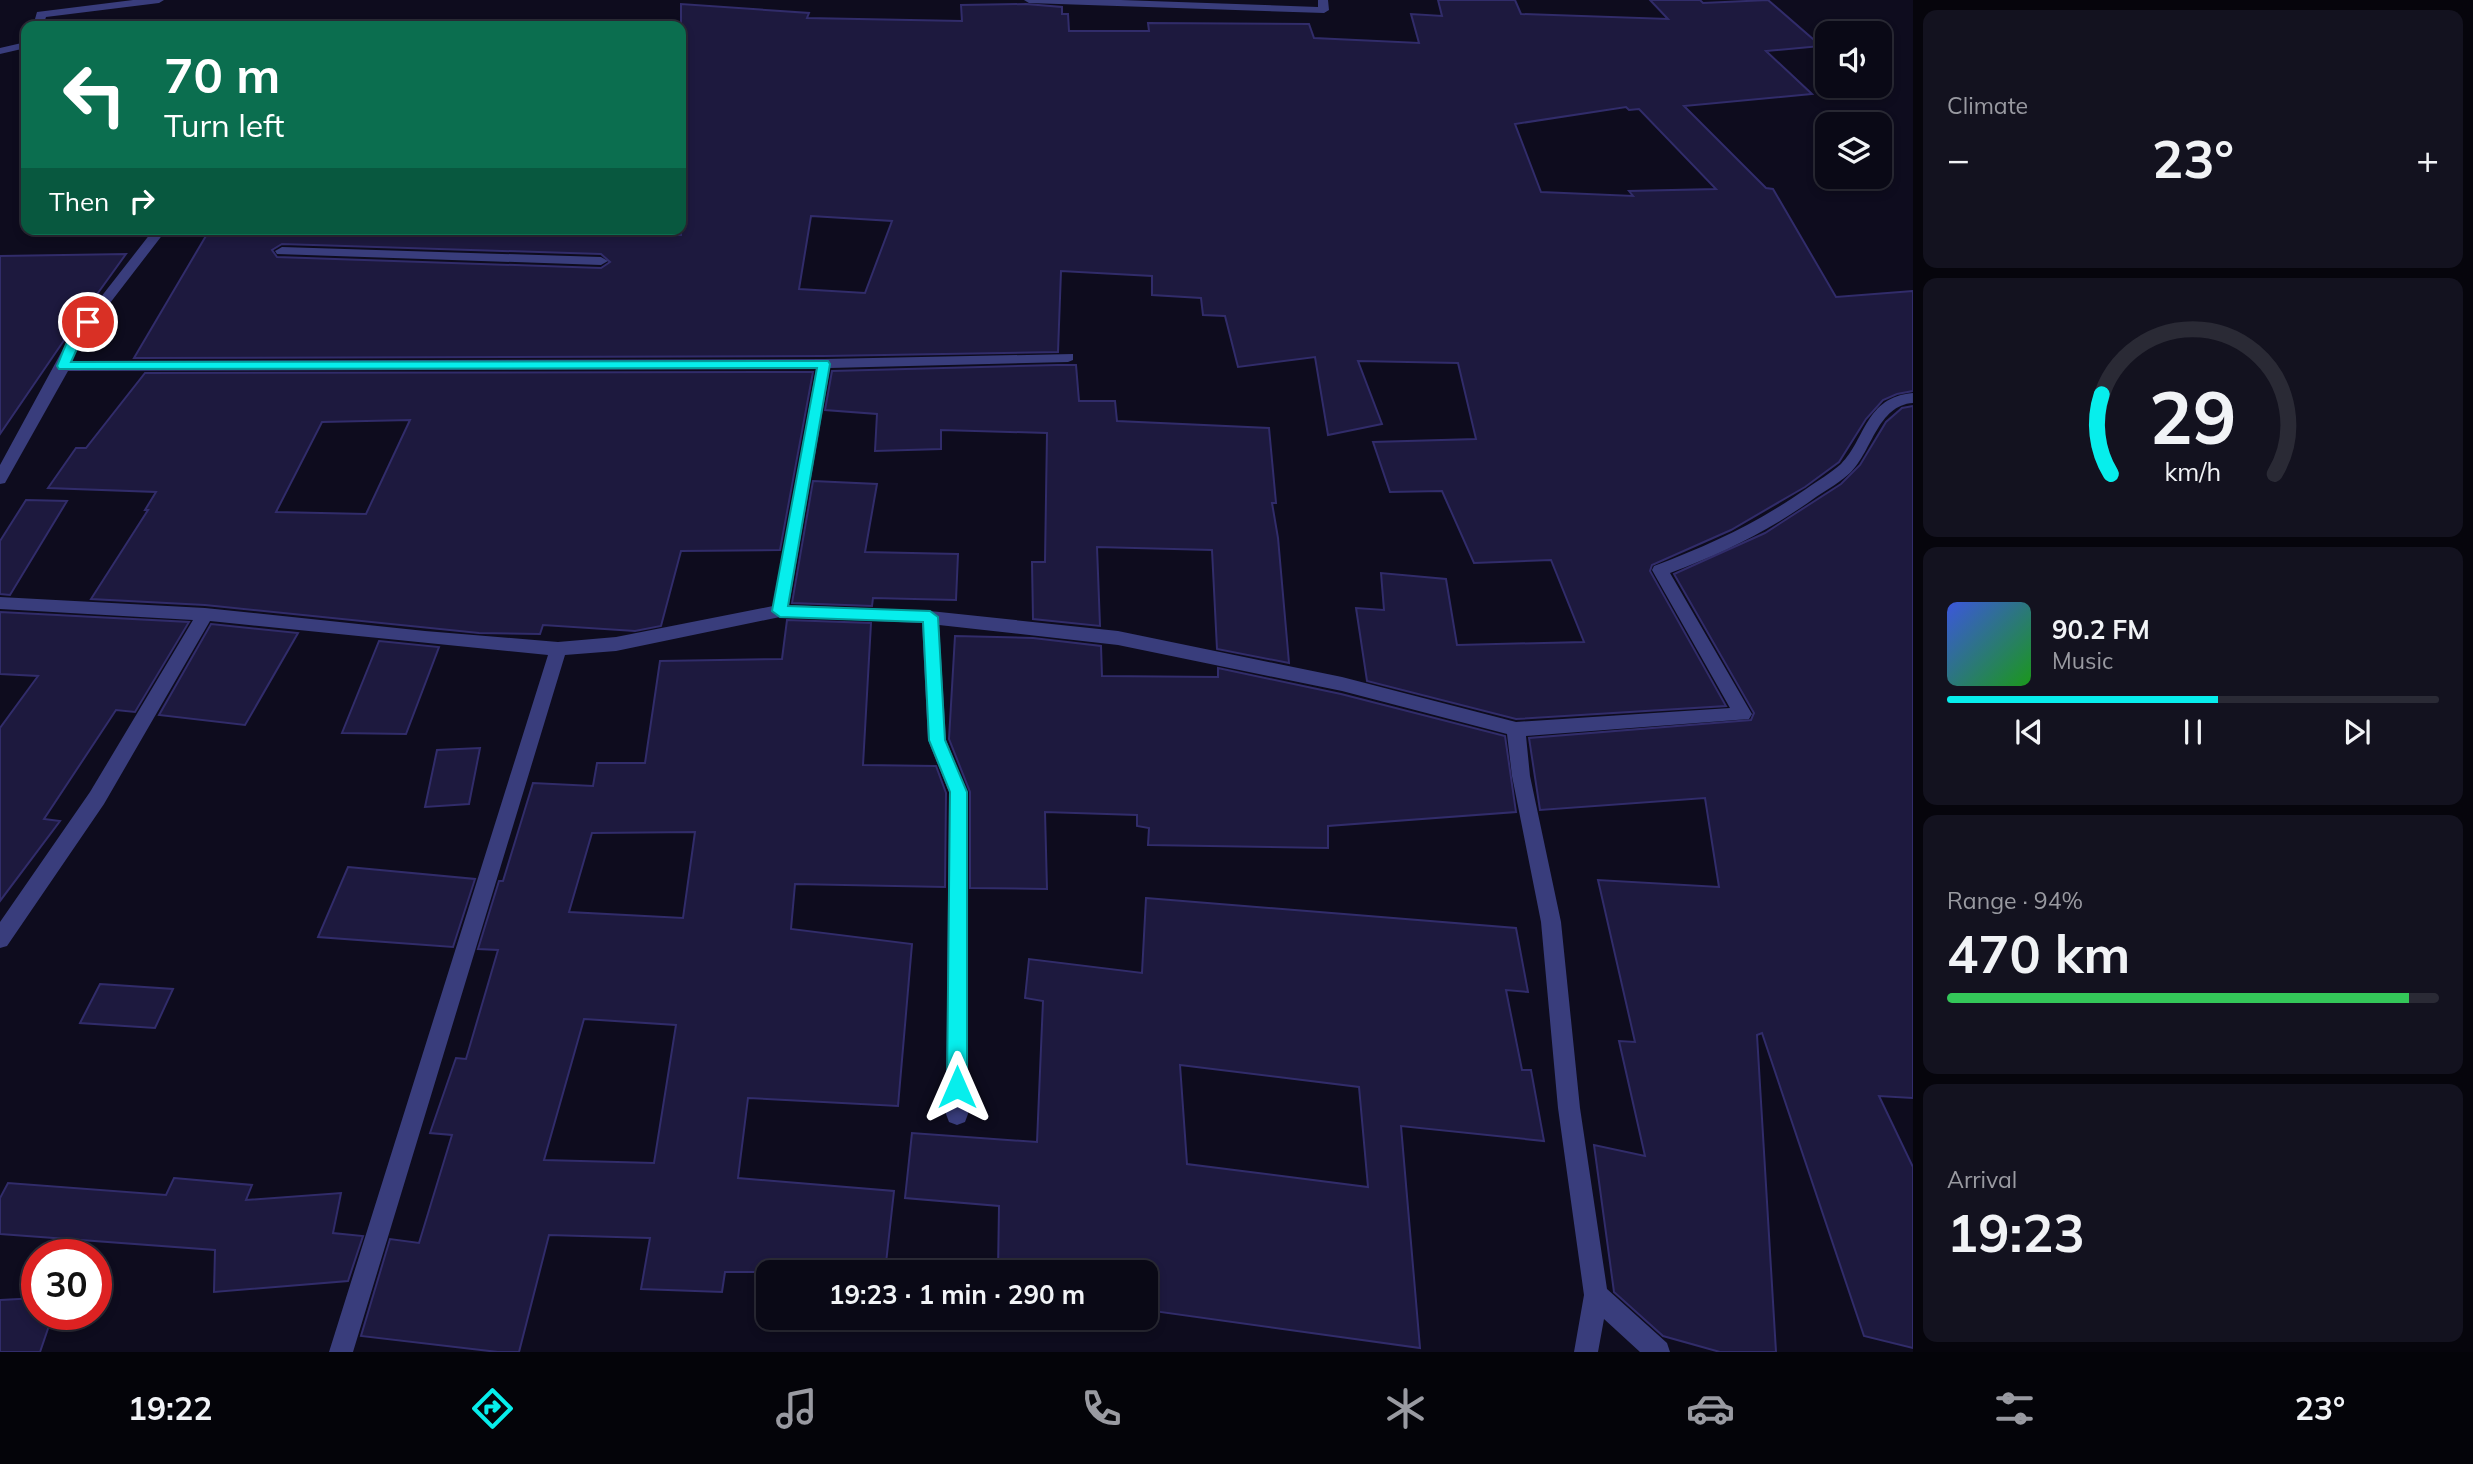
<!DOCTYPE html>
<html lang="en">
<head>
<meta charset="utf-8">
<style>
  :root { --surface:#0a0916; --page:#13121f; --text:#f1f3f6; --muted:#999aa1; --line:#2a2a35; --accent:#07eeec }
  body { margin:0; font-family:Mulish,sans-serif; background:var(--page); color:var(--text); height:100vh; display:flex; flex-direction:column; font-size:26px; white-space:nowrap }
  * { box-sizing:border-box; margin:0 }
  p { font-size:23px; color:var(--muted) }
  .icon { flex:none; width:38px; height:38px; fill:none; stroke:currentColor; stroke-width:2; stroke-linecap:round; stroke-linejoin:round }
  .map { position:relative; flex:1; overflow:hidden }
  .drawer { display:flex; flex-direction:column; gap:10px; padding:10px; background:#06050c; width:560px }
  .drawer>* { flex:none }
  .banner { position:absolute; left:21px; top:21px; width:665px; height:214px; border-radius:14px; box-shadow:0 4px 10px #0003,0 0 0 2px var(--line); background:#0b6e4f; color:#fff; overflow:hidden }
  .fabs { position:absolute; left:1815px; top:21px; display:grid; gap:14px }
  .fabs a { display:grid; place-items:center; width:77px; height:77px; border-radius:14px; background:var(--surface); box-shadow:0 4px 10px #0003,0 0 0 2px var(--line); font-size:35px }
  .speed { position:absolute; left:21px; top:1239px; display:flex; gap:14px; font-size:35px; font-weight:700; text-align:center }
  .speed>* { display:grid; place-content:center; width:91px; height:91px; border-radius:50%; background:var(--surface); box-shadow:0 4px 10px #0003,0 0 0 2px var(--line); line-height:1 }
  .speed .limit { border:10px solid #d22; background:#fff; color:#111 }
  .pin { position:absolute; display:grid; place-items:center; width:60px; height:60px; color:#fff; margin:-30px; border:4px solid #fff; border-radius:50%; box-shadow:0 2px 7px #0007 }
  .me { position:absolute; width:77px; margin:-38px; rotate:0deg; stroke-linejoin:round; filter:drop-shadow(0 0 5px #0008) }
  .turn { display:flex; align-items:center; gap:24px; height:147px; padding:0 28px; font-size:32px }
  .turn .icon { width:91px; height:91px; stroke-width:2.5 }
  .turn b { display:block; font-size:49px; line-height:60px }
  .then { display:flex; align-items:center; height:66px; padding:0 28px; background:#0003; gap:14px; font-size:26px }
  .big { font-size:52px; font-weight:700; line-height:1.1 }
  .drawer .card { flex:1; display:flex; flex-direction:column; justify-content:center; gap:10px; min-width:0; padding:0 24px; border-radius:14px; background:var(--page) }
  .drawer .dial { align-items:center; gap:0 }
  .dial svg { height:182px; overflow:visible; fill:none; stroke:var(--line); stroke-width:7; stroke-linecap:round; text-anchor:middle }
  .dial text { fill:var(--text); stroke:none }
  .song { display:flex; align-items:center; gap:21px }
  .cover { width:84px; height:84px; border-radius:10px; background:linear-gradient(135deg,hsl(230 70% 55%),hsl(120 70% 35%)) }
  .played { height:7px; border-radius:4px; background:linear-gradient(90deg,var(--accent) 55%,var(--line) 55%) }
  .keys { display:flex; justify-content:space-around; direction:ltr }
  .heat { display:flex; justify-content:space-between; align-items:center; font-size:38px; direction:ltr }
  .charge { height:10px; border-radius:5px; background:linear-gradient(90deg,#34c759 94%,var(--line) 0) }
  .trip { position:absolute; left:756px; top:1260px; width:402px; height:70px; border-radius:14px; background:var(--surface); box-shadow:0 4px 10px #0003,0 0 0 2px var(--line); font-weight:700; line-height:70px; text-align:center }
  .dock { display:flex; height:112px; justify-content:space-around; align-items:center; background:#040409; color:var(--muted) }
  .dock .icon { width:49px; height:49px }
  .dock .on { color:var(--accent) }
  .dock b { font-size:32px; color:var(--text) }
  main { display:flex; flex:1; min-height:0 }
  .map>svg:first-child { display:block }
</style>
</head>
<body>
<main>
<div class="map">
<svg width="1913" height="1352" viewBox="0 0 1913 1352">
  <rect width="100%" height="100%" fill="#0e0c1e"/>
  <g fill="#1d193e" stroke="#312c6a" stroke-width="2" fill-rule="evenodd">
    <path d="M1438 0H1515L1521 14 1668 19 1650 0H1700L1703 3 1768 0 1821 46 1766 51 1812 94 1684 106 1766 188 1773 189 1836 297 1913 291V391L1897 394 1883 400 1866 419 1839 462 1805 487 1731 530 1652 565 1650 571 1726 706 1516 719 1367 681 1356 608 1384 610 1381 573 1446 579 1457 645 1584 642 1551 560 1474 563 1442 491 1390 492 1373 442 1476 439 1458 363 1358 361 1382 424 1328 435 1315 357 1238 367 1225 316 1203 315 1201 298 1152 295V276L1061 271 1058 352 824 356 134 358 210 229H567L681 235V4L809 13 807 18 962 21 961 5 1026 4 1062 7V14H1068L1069 31H1149L1148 23 1309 24 1314 38 1419 43 1411 14 1442 16ZM1626 107 1629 110 1639 109 1716 189 1629 191 1633 196 1541 192 1515 124ZM811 216 892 221 865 293 799 289ZM282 244 601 254 610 262 601 268 277 257 272 250Z"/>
    <polygon points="126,254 67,336 0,434 0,256"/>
    <polygon points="1057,365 1076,365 1079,401 1115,401 1117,421 1269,428 1276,503 1272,503 1278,538 1289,663 1217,649 1212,550 1097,547 1100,626 1033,619 1032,562 1045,562 1047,433 941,430 941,449 875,451 877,414 825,410 832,371"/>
    <path d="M813 372 780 550 681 551 661 626 635 631 543 625 540 634 479 633 205 605 91 599 148 510H145L156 492 48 488 76 448H86L145 373ZM410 420 366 514 276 512 322 422Z"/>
    <polygon points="1913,406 1913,1098 1879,1096 1913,1167 1913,1348 1864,1336 1762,1033 1757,1035 1776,1352 1720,1352 1663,1336 1614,1292 1594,1145 1645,1156 1619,1041 1635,1042 1598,880 1719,887 1705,798 1540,810 1529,738 1751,720 1754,713 1674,574 1765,533 1841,484 1860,465 1886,422 1902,408"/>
    <polygon points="813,481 877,484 865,552 958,554 956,600 873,598 872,606 792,603"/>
    <polygon points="26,500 67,501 10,595 0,594 0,541"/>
    <polygon points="0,612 189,622 135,712 116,710 44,819 60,821 0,901 0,728 38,676 0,674"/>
    <path d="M787 620 871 623 863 765 936 766 946 793 945 887 795 884 791 929 912 944 898 1106 748 1098 738 1178 894 1191 885 1272H725L722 1292 641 1289 650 1238 549 1235 519 1352H498L361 1336 390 1239 419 1243 452 1135 430 1133 456 1058 466 1059 498 950 478 949 499 881H503L533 783 593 786 597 763H645L660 661 782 659ZM695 832 683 918 569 912 592 833ZM584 1019 676 1025 654 1163 544 1160Z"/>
    <polygon points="211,624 298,633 245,725 159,715"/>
    <polygon points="955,636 1033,638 1101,646 1102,676 1218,677 1218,668 1341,694 1505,736 1516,812 1328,826 1328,848 1148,845 1149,828 1137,826 1137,815 1045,812 1047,889 970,888 970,792 949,739"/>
    <polygon points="379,641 439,647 406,734 342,733"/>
    <polygon points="480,748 469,804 425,807 437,750"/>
    <polygon points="348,867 475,879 453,947 318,937"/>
    <path d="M1146 898 1516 928 1528 992 1506 990 1522 1070H1531L1544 1141 1401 1126 1420 1348 1146 1310V1272H998L999 1206 905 1198 912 1133 1037 1142 1043 1001 1025 998 1029 959 1142 973ZM1180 1065 1359 1087 1368 1187 1187 1164Z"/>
    <polygon points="100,984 173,989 155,1028 80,1023"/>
    <polygon points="174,1178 252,1185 246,1200 341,1193 333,1233 363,1236 348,1281 214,1292 215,1250 0,1234 0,1198 8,1183 166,1195"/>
    <polygon points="37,1298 37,1314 53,1314 40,1352 0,1352 0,1300"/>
  </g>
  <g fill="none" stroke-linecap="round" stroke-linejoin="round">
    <g fill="#393d7c" fill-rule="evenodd">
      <polygon points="133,0 164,0 159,3 46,17 43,26 33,26 37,12"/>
      <polygon points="1024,0 1121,0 1318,7 1318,0 1328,0 1329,10 1324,13 1029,3"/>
      <polygon points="26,42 26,48 0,54 0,48"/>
      <path d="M154 229H167L80 342 72 361 824 359 1073 354V360L1068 362 830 368 789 605 930 611 1118 631 1342 677 1516 722 1730 708 1652 570 1654 566C1712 544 1755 524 1806 489 1817 481 1831 473 1841 464 1866 439 1865 397 1913 393V403C1878 405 1872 451 1851 472 1842 481 1828 489 1816 497 1769 531 1725 552 1670 573L1749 709 1752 714 1749 719 1526 736 1530 776 1561 922 1580 1108 1607 1289 1667 1343 1670 1352H1640L1604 1319 1598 1352H1574L1584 1295 1558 1108 1541 922 1512 776 1507 734 1342 691 1118 645 939 625 946 740 967 792 968 1114 965 1122 957 1125 949 1122 946 1114 949 792 928 740 922 623 780 617 616 651 565 655 353 1352H329L548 655 210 621 104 804 7 946 0 948V922L90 792 193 620 0 609V597L205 608 425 631 558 642 616 637 773 606 816 369 68 371 5 483 0 484V465L69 338Z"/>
      <polygon points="282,247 601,257 608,261 601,265 277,254 275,251"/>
    </g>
  </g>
  <path fill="#07eeec" stroke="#059b99" stroke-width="2" d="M88 318 95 322 80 342 71 362 828 361 830 364 788 606 930 611 938 617 945 740 967 792V1087L964 1094 957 1097 950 1094 947 1087 950 792 929 740 923 622 780 617 772 611 817 368 59 369 57 366C64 350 71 325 88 318Z"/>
</svg>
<div class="fabs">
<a><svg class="icon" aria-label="sound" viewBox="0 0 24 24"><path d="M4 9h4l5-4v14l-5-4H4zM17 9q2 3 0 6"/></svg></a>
<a><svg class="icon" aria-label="layers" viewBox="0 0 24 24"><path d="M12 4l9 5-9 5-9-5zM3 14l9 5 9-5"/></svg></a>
</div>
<div class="speed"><div class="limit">30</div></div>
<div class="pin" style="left:88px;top:322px;background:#d93025"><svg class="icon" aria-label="arrive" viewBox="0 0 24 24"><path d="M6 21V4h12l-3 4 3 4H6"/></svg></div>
<svg class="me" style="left:957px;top:1087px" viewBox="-20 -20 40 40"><path d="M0-17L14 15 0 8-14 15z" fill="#07eeec" stroke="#fff" stroke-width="4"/></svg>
<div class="trip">19:23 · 1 min · 290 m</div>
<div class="banner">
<div class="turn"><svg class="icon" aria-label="left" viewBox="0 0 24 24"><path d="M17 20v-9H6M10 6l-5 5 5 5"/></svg><div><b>70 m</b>Turn left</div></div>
<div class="then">Then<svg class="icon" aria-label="right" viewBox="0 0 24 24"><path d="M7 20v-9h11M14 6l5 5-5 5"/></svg></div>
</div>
</div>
<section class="drawer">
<div class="card"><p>Climate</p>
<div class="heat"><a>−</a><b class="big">23°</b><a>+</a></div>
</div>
<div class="card dial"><svg viewBox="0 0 100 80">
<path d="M14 69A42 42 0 1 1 86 69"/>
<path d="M14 69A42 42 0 0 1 10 34" stroke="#07eeec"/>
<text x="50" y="56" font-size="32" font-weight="700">29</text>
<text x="50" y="72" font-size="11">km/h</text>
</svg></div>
<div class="card">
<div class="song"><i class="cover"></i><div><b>90.2 FM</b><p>Music</p></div></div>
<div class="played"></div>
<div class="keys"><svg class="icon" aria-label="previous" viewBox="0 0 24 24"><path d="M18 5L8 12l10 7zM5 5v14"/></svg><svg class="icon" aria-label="pause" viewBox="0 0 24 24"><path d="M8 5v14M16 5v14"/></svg><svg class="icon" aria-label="next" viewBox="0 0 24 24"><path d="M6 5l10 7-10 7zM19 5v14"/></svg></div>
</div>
<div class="card"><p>Range · 94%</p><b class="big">470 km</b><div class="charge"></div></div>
<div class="card"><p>Arrival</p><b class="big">19:23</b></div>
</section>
</main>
<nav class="dock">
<b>19:22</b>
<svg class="icon on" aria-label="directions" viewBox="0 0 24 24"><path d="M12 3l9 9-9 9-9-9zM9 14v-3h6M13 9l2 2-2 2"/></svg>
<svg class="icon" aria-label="music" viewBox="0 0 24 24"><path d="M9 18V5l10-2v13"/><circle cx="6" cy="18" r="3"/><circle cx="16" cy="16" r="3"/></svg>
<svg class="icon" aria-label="phone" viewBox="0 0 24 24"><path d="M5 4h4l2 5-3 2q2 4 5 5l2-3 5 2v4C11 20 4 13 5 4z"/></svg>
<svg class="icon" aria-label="climate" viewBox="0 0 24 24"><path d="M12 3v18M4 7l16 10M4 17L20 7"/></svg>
<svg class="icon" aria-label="car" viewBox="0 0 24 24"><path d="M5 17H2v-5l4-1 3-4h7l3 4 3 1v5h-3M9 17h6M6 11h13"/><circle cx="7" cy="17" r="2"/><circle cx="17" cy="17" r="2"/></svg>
<svg class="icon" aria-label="filters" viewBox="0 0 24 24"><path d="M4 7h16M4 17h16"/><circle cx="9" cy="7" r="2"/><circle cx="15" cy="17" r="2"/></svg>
<b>23°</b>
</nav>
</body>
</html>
